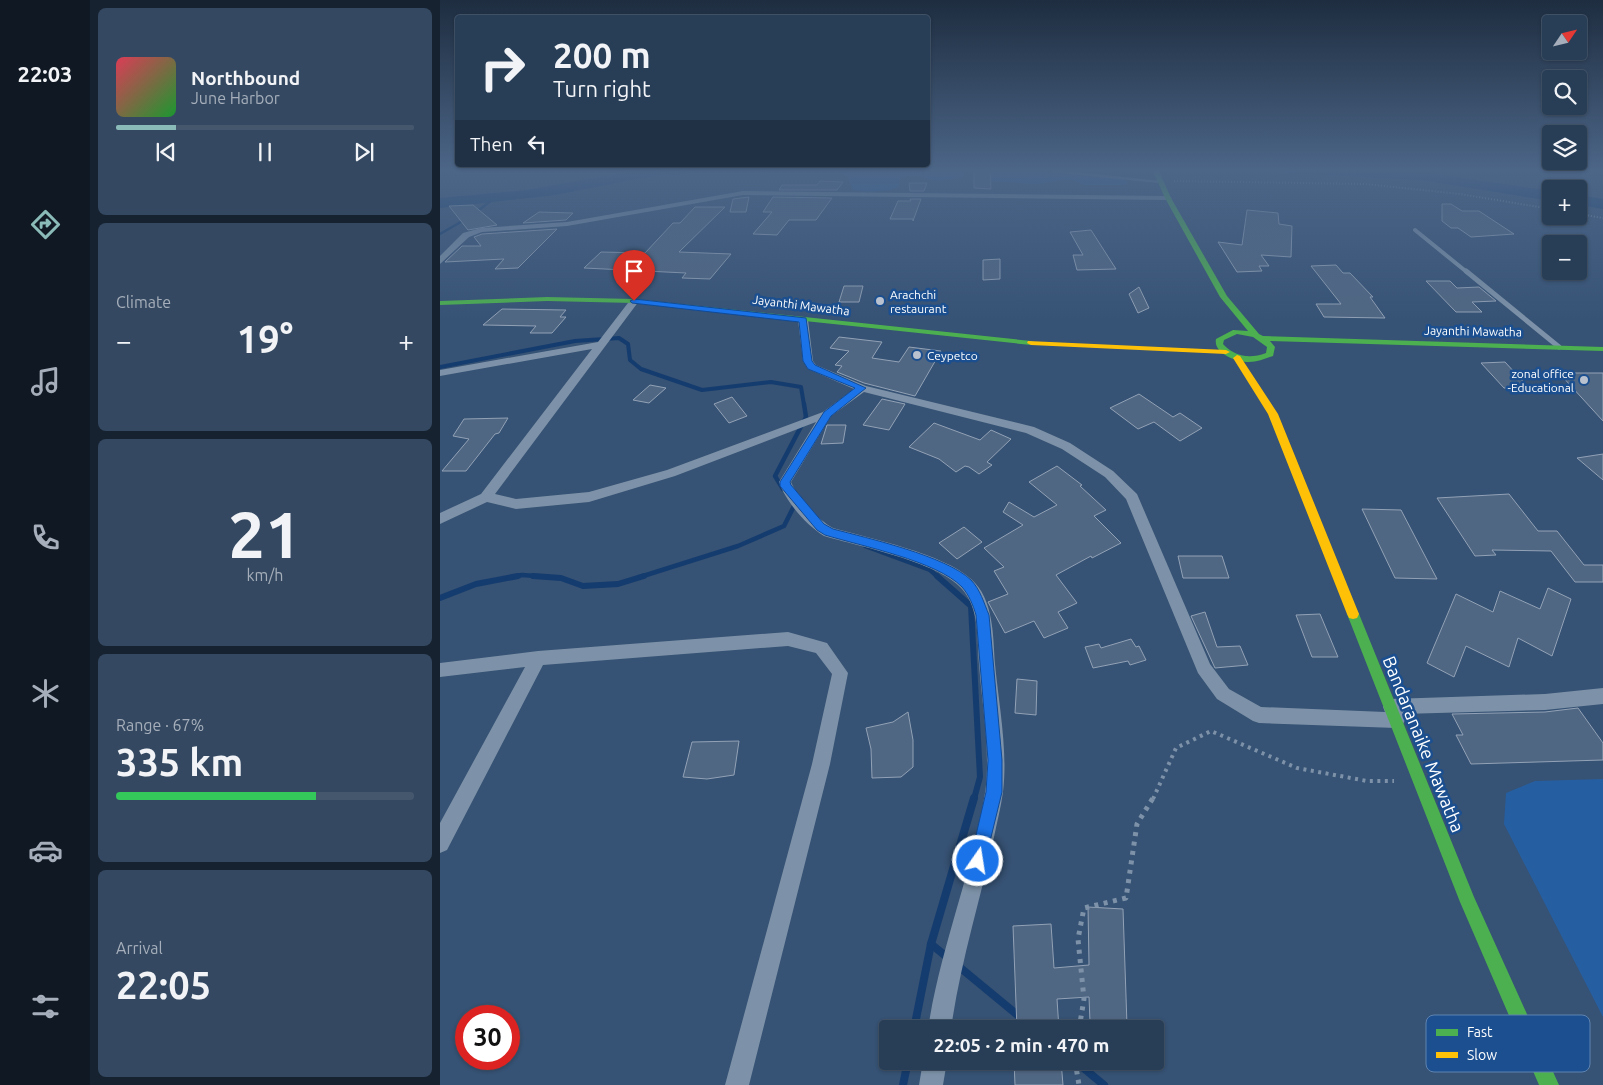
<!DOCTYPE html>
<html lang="en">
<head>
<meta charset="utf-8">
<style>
  :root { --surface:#283e57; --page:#344961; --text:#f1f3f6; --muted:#a5aeba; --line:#44576d; --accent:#8bbbb9 }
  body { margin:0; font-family:Ubuntu,sans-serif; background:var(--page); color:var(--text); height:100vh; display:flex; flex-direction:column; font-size:19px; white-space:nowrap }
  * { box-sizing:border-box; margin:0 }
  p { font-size:16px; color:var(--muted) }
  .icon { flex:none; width:28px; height:28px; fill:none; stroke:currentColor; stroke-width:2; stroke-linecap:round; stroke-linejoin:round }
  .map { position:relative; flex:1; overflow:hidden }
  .sheet { display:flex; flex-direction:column; gap:8px; padding:8px; background:#162230; width:350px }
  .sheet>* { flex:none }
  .banner { position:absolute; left:15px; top:15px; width:475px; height:152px; border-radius:5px; box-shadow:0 1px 4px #0004,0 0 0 1px var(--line); background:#283e57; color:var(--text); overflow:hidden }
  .needle { width:32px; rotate:55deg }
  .fabs { position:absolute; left:1102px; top:15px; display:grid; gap:10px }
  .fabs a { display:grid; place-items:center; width:45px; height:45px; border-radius:5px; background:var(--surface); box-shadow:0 1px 4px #0004,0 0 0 1px var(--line); font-size:25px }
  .speed { position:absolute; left:15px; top:1005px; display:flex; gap:10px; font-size:25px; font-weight:700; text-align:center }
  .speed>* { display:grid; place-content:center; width:65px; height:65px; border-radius:50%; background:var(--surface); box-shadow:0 1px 4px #0004,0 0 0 1px var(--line); line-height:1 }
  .speed .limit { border:8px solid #d22; background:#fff; color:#111 }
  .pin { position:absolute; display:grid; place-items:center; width:42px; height:42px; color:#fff; margin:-51px -21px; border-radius:50% 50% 50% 0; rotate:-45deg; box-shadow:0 0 5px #0007 }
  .pin .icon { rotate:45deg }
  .me { position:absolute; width:55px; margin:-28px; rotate:13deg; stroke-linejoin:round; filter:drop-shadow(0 0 4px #0008) }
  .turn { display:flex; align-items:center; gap:18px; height:105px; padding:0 15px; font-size:22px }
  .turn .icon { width:65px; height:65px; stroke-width:2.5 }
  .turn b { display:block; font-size:35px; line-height:42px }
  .then { display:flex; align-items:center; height:48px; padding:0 15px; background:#0003; gap:10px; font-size:19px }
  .big { font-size:38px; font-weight:600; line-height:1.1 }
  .sheet .tile { flex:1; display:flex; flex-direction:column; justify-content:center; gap:8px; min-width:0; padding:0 18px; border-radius:8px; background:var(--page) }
  .sheet .dial { align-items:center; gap:0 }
  .dial b { font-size:65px; line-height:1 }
  .song { display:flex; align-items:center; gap:15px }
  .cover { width:60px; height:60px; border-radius:8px; background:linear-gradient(135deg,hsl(350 70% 55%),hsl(130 70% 35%)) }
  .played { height:5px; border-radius:2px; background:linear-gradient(90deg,var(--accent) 20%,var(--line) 20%) }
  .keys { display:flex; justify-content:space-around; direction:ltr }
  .heat { display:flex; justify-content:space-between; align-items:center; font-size:28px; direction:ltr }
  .charge { height:8px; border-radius:4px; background:linear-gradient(90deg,#34c759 67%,var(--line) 0) }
  .trip { position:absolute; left:439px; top:1020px; width:285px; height:50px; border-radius:5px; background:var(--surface); box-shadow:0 1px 4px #0004,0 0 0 1px var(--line); font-weight:600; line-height:50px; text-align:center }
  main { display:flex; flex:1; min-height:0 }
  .menu { display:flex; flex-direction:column; width:90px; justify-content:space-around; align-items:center; background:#101923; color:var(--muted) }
  .menu .icon { width:35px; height:35px }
  .menu .on { color:var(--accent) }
  .menu b { font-size:22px; color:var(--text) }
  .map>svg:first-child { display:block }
</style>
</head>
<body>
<main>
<nav class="menu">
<b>22:03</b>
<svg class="icon on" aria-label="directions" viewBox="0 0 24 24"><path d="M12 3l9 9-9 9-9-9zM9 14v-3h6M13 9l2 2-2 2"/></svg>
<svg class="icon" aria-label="music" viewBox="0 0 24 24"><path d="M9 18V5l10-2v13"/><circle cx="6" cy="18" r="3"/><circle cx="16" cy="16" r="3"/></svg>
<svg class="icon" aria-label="phone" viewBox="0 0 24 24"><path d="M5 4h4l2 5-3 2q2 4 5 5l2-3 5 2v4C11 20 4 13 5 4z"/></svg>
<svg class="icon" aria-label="climate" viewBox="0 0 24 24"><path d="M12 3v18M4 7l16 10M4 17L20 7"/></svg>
<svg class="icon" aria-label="car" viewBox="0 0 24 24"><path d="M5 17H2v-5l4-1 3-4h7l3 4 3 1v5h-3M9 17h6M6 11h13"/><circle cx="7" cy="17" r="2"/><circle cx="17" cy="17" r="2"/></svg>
<svg class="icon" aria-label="filters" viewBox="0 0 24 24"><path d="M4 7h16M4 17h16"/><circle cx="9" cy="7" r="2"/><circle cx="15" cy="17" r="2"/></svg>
</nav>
<section class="sheet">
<div class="tile">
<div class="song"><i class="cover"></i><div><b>Northbound</b><p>June Harbor</p></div></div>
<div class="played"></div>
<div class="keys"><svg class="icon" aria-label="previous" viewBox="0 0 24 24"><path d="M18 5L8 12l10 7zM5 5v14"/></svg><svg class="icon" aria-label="pause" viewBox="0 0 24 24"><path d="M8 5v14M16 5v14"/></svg><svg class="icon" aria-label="next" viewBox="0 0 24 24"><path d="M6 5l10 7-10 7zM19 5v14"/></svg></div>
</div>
<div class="tile"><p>Climate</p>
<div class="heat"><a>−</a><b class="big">19°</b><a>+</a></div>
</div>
<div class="tile dial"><b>21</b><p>km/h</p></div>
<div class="tile"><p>Range · 67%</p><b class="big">335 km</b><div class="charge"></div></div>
<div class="tile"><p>Arrival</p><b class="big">22:05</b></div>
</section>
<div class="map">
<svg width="1163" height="1085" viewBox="0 0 1163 1085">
  <rect width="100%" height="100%" fill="#365274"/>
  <g fill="#265fa1">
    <path d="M398 169H527L522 177C513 179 504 181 494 180 479 179 480 172 460 178L459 187C447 192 427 192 413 190L408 177Z"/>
    <polygon points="565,169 684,179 688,183 681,185 645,185 633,180 621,180 598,184 548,181 548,174"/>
    <polygon points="1163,779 1163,1017 1064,824 1066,793 1095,781"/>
  </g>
  <polygon fill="#153c6e" points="207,169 264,169 239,175 193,174"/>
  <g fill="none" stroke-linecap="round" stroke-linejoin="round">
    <g stroke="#153c6e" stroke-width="2.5">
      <polyline points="35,213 52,200"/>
      <polyline points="0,234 26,219"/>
    </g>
    <polyline stroke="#153c6e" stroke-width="4" points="0,367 135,341 179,338 188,344 190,360 201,369 262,390 331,382 361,387 364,405"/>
    <g stroke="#153c6e" stroke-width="4.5">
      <polyline points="343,489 335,476 366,417 364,404"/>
      <polyline points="425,546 490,570 498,577"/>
      <polyline points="71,577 82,575 110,577"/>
      <polyline points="200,577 298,546 344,526 354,506"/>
    </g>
    <g stroke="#153c6e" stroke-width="6">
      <polyline points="93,576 121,578 143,586 178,584 204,576"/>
      <polyline points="497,576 531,606 540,777 534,799"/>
      <polyline points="0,598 36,584 78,576"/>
    </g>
    <g stroke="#153c6e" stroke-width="8">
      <polyline points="491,944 508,958"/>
      <polyline points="517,965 580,1017"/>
      <polyline points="474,1029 491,944 534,798"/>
      <polyline points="635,1061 664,1085"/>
      <polyline points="463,1085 468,1061"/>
    </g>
    <g fill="#153c6e" fill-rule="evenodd">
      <polygon points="205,169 235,169 228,173 115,195 0,208 0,198 86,190"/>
      <polygon points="839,169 981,172 1111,191 1111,201 981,180 846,173"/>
      <polygon points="1139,195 1163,199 1163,209 1139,205"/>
    </g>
  </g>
  <g fill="#506783" stroke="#92a2b6">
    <polygon points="534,169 550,169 551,189 534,188"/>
    <polygon points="380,181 403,182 397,190 339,190 342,185 377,185"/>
    <polygon points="469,183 487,183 484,191 470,191"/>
    <polygon points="309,197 306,212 290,212 293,199"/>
    <polygon points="333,197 392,198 376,220 349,220 337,235 313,234 332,212 323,212"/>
    <polygon points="470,199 481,199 473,221 473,219 450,219 458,201 471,201"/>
    <polygon points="1002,204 1011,204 1022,211 1039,211 1074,234 1031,237 1018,228 1011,228 1002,221"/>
    <polygon points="33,205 57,225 28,230 9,206"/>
    <polygon points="255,207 285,207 239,252 291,254 270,279 242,278 246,273 144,268 161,252 205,253 233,223 240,223"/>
    <polygon points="807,210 838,213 839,224 852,226 851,257 821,255 829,266 819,266 822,271 797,272 778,242 802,245"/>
    <polygon points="99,212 133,213 126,220 83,223"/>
    <polygon points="117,229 78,268 55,269 64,259 5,262 22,246 41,246 34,237 42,234"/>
    <polygon points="651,230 676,269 637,270 633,255 643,255 630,232"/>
    <polygon points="560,259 560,279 543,280 543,260"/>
    <polygon points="896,265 903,273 910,273 933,297 930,297 945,318 884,317 876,304 901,304 871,266"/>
    <polygon points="986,281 1010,281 1017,288 1039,287 1056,301 1032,302 1042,312 1016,312"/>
    <polygon points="404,286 423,286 419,302 399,302"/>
    <polygon points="699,287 709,308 698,313 689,294"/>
    <polygon points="62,309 126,310 120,317 126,317 112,333 90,333 96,326 43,325"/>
    <polygon points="399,337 442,342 432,358 459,362 469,347 501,351 475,396 424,383 397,372 402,366 395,365 409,351 390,348"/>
    <polygon points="1065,362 1089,388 1064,388 1041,363"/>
    <polygon points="1129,373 1163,373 1163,421 1120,374 1130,374"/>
    <polygon points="210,385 226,388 209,403 193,400"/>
    <polygon points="699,394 733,417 740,413 762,428 740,441 714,422 698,429 670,408"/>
    <polygon points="292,397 307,416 289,423 274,404"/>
    <polygon points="442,399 465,404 449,430 423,425"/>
    <polygon points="68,418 59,433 55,434 26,471 2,471 29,439 13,436 24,419"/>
    <polygon points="494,423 540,440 551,430 571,439 547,462 552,465 539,474 529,467 525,466 516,472 499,459 469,447"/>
    <polygon points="387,425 406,425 403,443 381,444"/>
    <polygon points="1163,454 1163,480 1137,458"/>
    <polygon points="617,466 642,485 640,486 666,510 654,516 681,543 652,558 651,556 616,575 637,603 618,612 628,628 604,638 594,621 565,633 548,602 568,594 554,571 564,567 544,548 583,525 563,512 569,502 594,517 617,505 589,482"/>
    <polygon points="1069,494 1098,531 1117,531 1144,565 1163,565 1163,582 1135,582 1111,551 1052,550 1056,555 1035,556 997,498"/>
    <polygon points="922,509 961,510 997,579 955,578"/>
    <polygon points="524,527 542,542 517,559 499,543"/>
    <polygon points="738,556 782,556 789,578 743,578"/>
    <polygon points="1108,588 1131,599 1112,656 1078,638 1069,667 1026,646 1014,677 987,663 1016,594 1053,612 1060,591 1100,609"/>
    <polygon points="765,612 777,647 800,646 808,665 775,668 751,616"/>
    <polygon points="880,614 898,657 872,657 856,615"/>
    <polygon points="691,639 696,647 699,646 706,660 690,665 688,661 653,668 645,647 659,644 661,648"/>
    <polygon points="577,679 597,681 596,715 575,713"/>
    <polygon points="1138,708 1163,743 1163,760 1031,764 1016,735 1023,735 1012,714 1105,712"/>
    <polygon points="468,712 473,740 473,767 461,777 432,778 431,749 426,728 453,722"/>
    <polygon points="299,741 294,775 267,779 243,777 252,742"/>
    <polygon points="648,907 683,909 687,1025 650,1022 649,997 617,999 619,1029 577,1029 573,926 611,924 614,968 649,965"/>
    <polygon points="574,1061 621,1061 623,1085 575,1085"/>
  </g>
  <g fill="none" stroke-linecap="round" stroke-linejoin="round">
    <g stroke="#7d92a8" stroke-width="2" stroke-dasharray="1 2" stroke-linecap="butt">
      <polyline points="734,181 925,184 1020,194 1111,209"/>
      <polyline points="1139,214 1163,218"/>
    </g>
    <polyline stroke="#7d92a8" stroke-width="4" stroke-dasharray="3 4.5" stroke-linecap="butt" points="713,799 736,748 771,731 857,768 927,781 954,781"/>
    <g stroke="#7d92a8" stroke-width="5" stroke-dasharray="4 5.5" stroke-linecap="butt">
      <polyline points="639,1029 644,999 638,939 644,908 686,898 697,824 713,798"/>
      <polyline points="635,1061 639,1085"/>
    </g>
    <polyline stroke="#7d92a8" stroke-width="4" points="975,230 1028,273"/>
    <polyline stroke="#7d92a8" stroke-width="5" points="1026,271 1119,347"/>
    <g fill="#7d92a8" fill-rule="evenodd">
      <polygon points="581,169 609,169 721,181 718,183"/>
      <polygon points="303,191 728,196 732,198 728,200 303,195 127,226 42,232 29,237 0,264 0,256 23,233 41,228 127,222"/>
      <path d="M191 299 199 301 55 494 76 499 149 492 227 470 383 412 414 389 368 369 363 361 358 320 363 317 368 320 373 361 376 365 426 386 594 427 630 443 673 471 697 494 770 664 789 689 821 707 945 712 943 707 945 701 951 699 1105 694 1163 688V704L1105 710 962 714 965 720 962 726 956 728 819 723 813 721 777 699 758 673 686 499 665 477 622 449 586 433 424 392 391 416 351 482C358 499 377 519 393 528 429 538 504 554 531 579 554 599 553 636 555 664 559 706 568 751 563 792 561 807 557 822 554 837 540 901 520 964 511 1029H488C500 949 532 873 545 793 551 751 542 706 539 664 537 639 540 608 521 588 498 562 418 546 384 536 366 525 346 502 339 482L376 422 235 476 149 502 76 509 47 502 0 524V513L41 494 152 349 0 376V370L158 342Z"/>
      <polygon points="348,632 387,643 408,673 390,764 309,1085 285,1085 372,764 392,674 376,653 348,646 103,665 7,850 0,853 0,823 85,667 0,677 0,663 98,651"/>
      <polygon points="483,1061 507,1061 503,1085 479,1085"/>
    </g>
    <g fill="#4caf50" fill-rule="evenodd">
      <path d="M712 169H718L731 198 787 296 819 334 823 336 1163 347V351L830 341 835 347 833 356C825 359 817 362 809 362 797 362 773 354 776 339L793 330 808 331 780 297 725 198ZM797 334 813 337 827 347 826 353C810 359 795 357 783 344L784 340Z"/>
      <polygon points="107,297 194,299 591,341 595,343 591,345 194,303 107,301 0,305 0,301"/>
      <polygon points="913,609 917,610 919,614 1034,897 1119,1085 1099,1085 1020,902 907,614 909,610"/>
    </g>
    <g fill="#ffc107" fill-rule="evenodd">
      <polygon points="588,341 786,350 790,352 786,354 591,345 587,343"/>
      <polygon points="797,355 800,356 838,414 919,614 917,618 913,619 909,618 907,614 828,414 793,358"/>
    </g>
  </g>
  <linearGradient id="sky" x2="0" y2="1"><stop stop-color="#1e2d40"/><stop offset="0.53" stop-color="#4c6688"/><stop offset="1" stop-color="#4c6688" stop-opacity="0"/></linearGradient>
  <rect width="1163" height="321" fill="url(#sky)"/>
  <path fill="#1a73e8" stroke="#114b97" d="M194 299 366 318 372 361 375 365 426 388 391 416 350 482 351 485 384 524 393 529C427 538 506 556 531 580 540 589 544 603 549 615L562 760V792L544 866 538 869 533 866 530 861 546 792 548 760 536 615C533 605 529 595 522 587 497 561 421 546 385 535L377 530 340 486V482L384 412 415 388 368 369 363 361 359 322 192 303 190 301Z"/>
  <g fill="#b9c2ce" stroke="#1b4f8f" stroke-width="2">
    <circle cx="440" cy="301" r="5"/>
    <circle cx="477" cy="355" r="5"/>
    <circle cx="1144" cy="380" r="5"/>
  </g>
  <g text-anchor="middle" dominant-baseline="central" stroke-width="5" stroke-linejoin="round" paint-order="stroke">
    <g font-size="12" fill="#fff" stroke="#1b4f8f" text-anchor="start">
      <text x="450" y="294">Arachchi<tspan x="450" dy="14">restaurant</tspan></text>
      <text x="487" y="355">Ceypetco</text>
      <text x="1134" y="373" text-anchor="end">zonal office<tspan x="1134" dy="14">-Educational</tspan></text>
    </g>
    <g font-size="12" fill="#fff" stroke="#1b4f8f">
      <text transform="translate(361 305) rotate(7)">Jayanthi Mawatha</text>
      <text transform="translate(1033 331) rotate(1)">Jayanthi Mawatha</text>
    </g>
    <g font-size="18" fill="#fff" stroke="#1b4f8f">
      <text transform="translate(984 744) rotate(68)">Bandaranaike Mawatha</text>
    </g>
  </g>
  <rect x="986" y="1015" width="164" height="57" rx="8" fill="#1b4f8f" stroke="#5f84b1" stroke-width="1"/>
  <rect x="996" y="1029" width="22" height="7" fill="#4caf50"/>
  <rect x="996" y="1052" width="22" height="6" fill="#ffc107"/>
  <g font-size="14" fill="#fff">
    <text x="1027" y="1037">Fast</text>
    <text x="1027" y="1060">Slow</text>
  </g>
</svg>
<div class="fabs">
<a><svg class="needle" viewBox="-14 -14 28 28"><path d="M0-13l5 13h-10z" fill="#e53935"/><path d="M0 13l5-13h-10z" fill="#a5aeba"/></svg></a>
<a><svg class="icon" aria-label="search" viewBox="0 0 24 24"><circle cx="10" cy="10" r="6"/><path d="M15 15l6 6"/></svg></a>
<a><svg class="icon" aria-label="layers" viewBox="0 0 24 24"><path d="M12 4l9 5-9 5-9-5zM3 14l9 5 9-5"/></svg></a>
<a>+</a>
<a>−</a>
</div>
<div class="speed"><div class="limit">30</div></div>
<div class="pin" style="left:194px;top:301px;background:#d93025"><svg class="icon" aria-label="arrive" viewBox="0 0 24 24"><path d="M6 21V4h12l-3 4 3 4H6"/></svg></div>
<svg class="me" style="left:538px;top:861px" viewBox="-20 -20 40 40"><circle r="17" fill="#1a73e8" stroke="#fff" stroke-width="3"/><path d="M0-11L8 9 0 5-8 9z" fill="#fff"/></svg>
<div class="trip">22:05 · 2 min · 470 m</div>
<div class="banner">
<div class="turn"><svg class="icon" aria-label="right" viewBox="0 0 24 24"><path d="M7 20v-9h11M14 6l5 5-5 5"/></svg><div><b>200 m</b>Turn right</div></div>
<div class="then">Then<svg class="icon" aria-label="left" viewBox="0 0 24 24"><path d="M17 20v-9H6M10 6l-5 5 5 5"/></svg></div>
</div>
</div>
</main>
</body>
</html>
